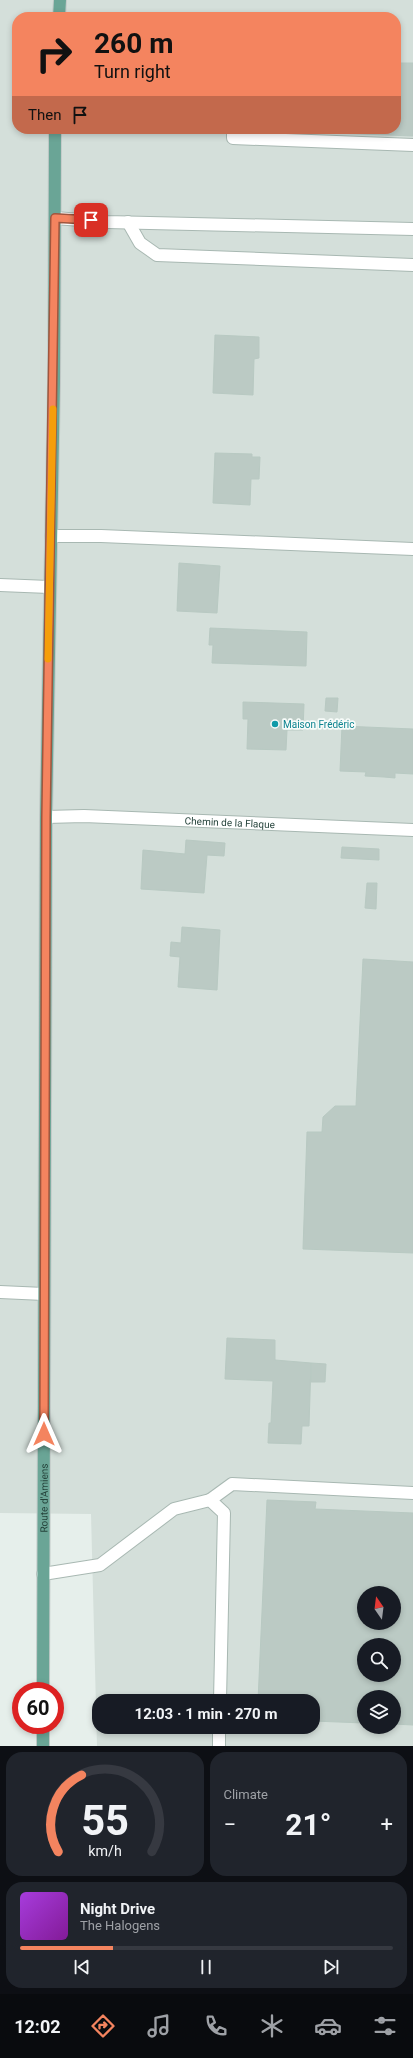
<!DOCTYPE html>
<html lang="en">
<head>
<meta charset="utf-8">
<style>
  :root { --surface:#171b24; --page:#20242c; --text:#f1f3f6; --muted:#9ea1a6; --line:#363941; --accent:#f4845f }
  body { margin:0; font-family:Roboto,sans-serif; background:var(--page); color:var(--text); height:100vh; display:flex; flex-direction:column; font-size:15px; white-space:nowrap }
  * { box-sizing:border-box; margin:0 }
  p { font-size:13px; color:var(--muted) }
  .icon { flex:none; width:22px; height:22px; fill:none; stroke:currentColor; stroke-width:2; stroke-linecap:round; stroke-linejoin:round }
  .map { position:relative; height:1746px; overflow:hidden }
  .drawer { display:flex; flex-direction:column; gap:6px; padding:6px; background:#0d0f14; flex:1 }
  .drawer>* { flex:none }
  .guide { position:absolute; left:12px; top:12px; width:389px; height:122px; border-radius:16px; box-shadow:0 2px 6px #0003; background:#f4845f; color:#111; overflow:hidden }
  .needle { width:26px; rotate:346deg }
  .fabs { position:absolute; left:357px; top:1586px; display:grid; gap:8px }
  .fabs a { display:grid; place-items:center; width:44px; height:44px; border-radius:50%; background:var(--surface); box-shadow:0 2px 6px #0003; font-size:20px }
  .speed { position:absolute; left:12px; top:1682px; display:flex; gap:8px; font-size:20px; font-weight:700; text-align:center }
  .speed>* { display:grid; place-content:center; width:52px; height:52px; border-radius:50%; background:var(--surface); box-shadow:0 2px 6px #0003; line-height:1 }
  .speed .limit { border:6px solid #d22; background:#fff; color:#111 }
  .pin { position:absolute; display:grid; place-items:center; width:34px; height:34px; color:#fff; margin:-17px; border-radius:8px; box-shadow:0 2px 6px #0006 }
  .me { position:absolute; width:44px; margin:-22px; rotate:0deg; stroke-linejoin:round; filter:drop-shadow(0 0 3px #0008) }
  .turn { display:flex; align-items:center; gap:14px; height:84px; padding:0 16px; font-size:18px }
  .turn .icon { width:52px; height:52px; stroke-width:2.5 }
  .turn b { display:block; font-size:28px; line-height:34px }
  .then { display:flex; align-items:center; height:38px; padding:0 16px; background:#0003; gap:8px; font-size:15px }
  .big { font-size:30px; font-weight:700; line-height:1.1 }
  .drawer .widget { flex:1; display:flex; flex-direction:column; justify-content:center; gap:6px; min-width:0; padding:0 14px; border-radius:16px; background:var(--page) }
  .drawer .dial { align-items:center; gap:0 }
  .dial svg { height:104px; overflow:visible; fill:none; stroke:var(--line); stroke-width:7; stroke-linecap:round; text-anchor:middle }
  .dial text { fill:var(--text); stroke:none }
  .song { display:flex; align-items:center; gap:12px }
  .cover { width:48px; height:48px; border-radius:6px; background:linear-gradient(135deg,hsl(280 70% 55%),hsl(290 70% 35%)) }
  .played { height:4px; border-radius:2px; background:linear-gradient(90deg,var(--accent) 25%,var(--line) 25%) }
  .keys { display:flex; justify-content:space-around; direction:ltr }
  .heat { display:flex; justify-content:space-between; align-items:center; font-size:22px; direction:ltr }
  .drawer .tiles { flex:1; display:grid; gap:6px; grid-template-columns:1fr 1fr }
  .widget:last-child { grid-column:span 2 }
  .trip { position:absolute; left:92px; top:1694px; width:228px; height:40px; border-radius:16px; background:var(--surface); box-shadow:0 2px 6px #0003; font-weight:700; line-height:40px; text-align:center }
  .tab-bar { display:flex; height:64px; justify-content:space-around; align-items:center; background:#090b0e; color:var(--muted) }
  .tab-bar .icon { width:28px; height:28px }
  .tab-bar .current { color:var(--accent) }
  .tab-bar b { font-size:18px; color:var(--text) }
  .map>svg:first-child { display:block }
</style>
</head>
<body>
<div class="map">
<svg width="413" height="1746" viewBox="0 0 413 1746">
  <rect width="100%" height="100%" fill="#e6efeb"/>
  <path fill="#d4dfda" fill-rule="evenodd" d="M0 0H413V1746H97L91 1514 0 1513ZM17 17H396V129H17ZM364 1593H394V1623H364ZM364 1645H394V1675H364ZM364 1697H394V1727H364ZM99 1701H313V1727H99Z"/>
  <g fill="#bbcac4" stroke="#b8c9c2" fill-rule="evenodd">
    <polygon points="396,63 413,63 413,136 282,131 282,129 396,129"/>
    <polygon points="215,335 259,337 259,358 254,359 253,395 213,393"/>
    <polygon points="215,453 252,454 252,457 260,457 259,479 251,479 250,505 213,503"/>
    <polygon points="179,563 220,566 217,613 177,611"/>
    <polygon points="210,628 307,632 306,666 212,663 213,645 209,645"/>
    <polygon points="326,698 338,698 337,712 325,711"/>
    <polygon points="243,702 304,704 303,730 287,730 286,750 247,749 248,719 243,719"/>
    <polygon points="342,726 413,729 413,774 395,773 395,778 384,777 365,776 366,772 340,771"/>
    <polygon points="186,840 225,843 224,856 207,855 204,893 141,889 143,850 185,854"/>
    <polygon points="342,847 379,849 379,860 341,858"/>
    <polygon points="367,883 377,883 376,909 365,908"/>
    <polygon points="182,927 220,930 217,990 178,987 180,957 170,956 171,942 181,943"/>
    <polygon points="363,959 413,962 413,1253 303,1249 307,1132 322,1132 323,1117 335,1106 356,1106"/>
    <polygon points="227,1338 275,1340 275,1360 311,1363 309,1426 302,1426 301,1444 268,1443 269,1423 271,1423 273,1381 225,1379"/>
    <polygon points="311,1363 326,1364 325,1382 311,1382"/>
    <path d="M267 1500 316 1502 315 1509 413 1513V1725L394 1724V1697H364V1723L313 1721V1701H258ZM364 1593H394V1623H364ZM364 1645H394V1675H364Z"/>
  </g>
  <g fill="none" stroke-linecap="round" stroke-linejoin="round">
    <g stroke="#a8b8b2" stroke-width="14">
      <g id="minor">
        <polyline points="233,129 233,138 413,145"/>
        <polyline points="55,218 107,222 413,229"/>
        <polyline points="128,222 140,243 157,255 413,265"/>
        <polyline points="51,536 101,536 413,549"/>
        <polyline points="0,585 49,587"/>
        <path id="s1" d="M46 817 84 816 413 830"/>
        <polyline points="0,1292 44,1294"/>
        <polyline points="210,1500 232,1484 413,1493"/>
        <polyline points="43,1574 100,1565 174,1509 210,1500 224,1513 220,1701"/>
        <polyline points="219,1746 219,1727"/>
      </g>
    </g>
    <g stroke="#c2cac8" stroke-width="14">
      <g id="major">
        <polyline points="59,17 60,0"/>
        <path id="s2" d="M43 1691 46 817 54 383 55 129"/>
        <polyline points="43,1746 43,1725"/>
      </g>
    </g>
    <use href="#minor" stroke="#fff" stroke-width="12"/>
    <use href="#major" stroke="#6aa596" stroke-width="12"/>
  </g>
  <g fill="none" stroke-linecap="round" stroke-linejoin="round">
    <g stroke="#9f563e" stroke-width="10">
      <polyline id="route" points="44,1434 46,817 55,218 91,220"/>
    </g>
    <use href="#route" stroke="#f4845f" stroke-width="7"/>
    <polyline stroke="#f59e0b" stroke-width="7" points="48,659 53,409"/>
  </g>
  <circle fill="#0f9aa8" stroke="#f7fbf9" stroke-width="1.5" cx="275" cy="724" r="4"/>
  <g text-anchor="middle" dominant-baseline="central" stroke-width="3.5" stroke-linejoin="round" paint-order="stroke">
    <g font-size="10" fill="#0d838f" stroke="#f7fbf9" text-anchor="start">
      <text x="283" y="724">Maison Frédéric</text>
    </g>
    <g font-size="10" fill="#24423a" stroke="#f7fbf9">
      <text stroke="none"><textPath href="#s1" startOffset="184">Chemin de la Flaque</textPath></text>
      <text stroke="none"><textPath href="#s2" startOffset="193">Route d'Amiens</textPath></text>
    </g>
  </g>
</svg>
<div class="fabs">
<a><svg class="needle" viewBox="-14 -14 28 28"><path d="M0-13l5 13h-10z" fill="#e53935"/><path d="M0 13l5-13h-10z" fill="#9ea1a6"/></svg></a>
<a><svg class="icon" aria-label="search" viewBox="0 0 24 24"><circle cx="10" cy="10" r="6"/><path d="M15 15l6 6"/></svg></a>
<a><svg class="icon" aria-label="layers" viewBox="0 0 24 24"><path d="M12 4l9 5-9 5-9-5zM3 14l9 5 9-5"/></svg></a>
</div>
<div class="speed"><div class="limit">60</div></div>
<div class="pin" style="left:91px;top:220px;background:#d93025"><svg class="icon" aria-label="arrive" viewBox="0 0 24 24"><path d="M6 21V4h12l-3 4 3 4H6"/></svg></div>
<svg class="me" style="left:44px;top:1434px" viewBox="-20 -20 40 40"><path d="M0-17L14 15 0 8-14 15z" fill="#f4845f" stroke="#fff" stroke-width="4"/></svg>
<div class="trip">12:03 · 1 min · 270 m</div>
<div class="guide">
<div class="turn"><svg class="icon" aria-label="right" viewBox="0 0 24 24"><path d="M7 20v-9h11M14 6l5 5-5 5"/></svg><div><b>260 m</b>Turn right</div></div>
<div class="then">Then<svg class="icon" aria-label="arrive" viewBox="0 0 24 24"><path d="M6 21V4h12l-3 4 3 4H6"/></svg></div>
</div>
</div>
<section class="drawer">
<div class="tiles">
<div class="widget dial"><svg viewBox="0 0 100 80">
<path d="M14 69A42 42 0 1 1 86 69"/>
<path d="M14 69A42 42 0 0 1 32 10" stroke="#f4845f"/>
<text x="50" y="56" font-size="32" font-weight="700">55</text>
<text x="50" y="72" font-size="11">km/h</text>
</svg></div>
<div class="widget"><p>Climate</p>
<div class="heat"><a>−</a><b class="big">21°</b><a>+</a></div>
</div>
<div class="widget">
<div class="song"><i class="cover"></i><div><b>Night Drive</b><p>The Halogens</p></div></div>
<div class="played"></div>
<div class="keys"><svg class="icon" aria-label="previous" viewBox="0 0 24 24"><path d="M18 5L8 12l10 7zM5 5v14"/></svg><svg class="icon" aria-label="pause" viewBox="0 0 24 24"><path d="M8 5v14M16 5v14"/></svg><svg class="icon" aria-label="next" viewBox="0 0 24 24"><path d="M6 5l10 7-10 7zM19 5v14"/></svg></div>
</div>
</div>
</section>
<nav class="tab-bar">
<b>12:02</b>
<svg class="icon current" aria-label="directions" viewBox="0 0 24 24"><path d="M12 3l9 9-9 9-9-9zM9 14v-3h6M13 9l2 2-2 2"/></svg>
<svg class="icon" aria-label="music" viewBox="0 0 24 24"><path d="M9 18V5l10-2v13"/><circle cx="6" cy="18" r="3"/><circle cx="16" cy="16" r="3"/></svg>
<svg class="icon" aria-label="phone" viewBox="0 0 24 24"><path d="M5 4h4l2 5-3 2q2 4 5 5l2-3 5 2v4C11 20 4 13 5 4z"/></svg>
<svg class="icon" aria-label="climate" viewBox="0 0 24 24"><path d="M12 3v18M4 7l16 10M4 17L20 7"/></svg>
<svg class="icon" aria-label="car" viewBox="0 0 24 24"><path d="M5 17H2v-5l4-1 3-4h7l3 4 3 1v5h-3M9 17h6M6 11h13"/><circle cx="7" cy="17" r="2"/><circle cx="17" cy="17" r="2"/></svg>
<svg class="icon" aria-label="filters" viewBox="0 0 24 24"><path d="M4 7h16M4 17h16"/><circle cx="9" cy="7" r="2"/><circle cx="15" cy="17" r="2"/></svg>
</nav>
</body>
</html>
